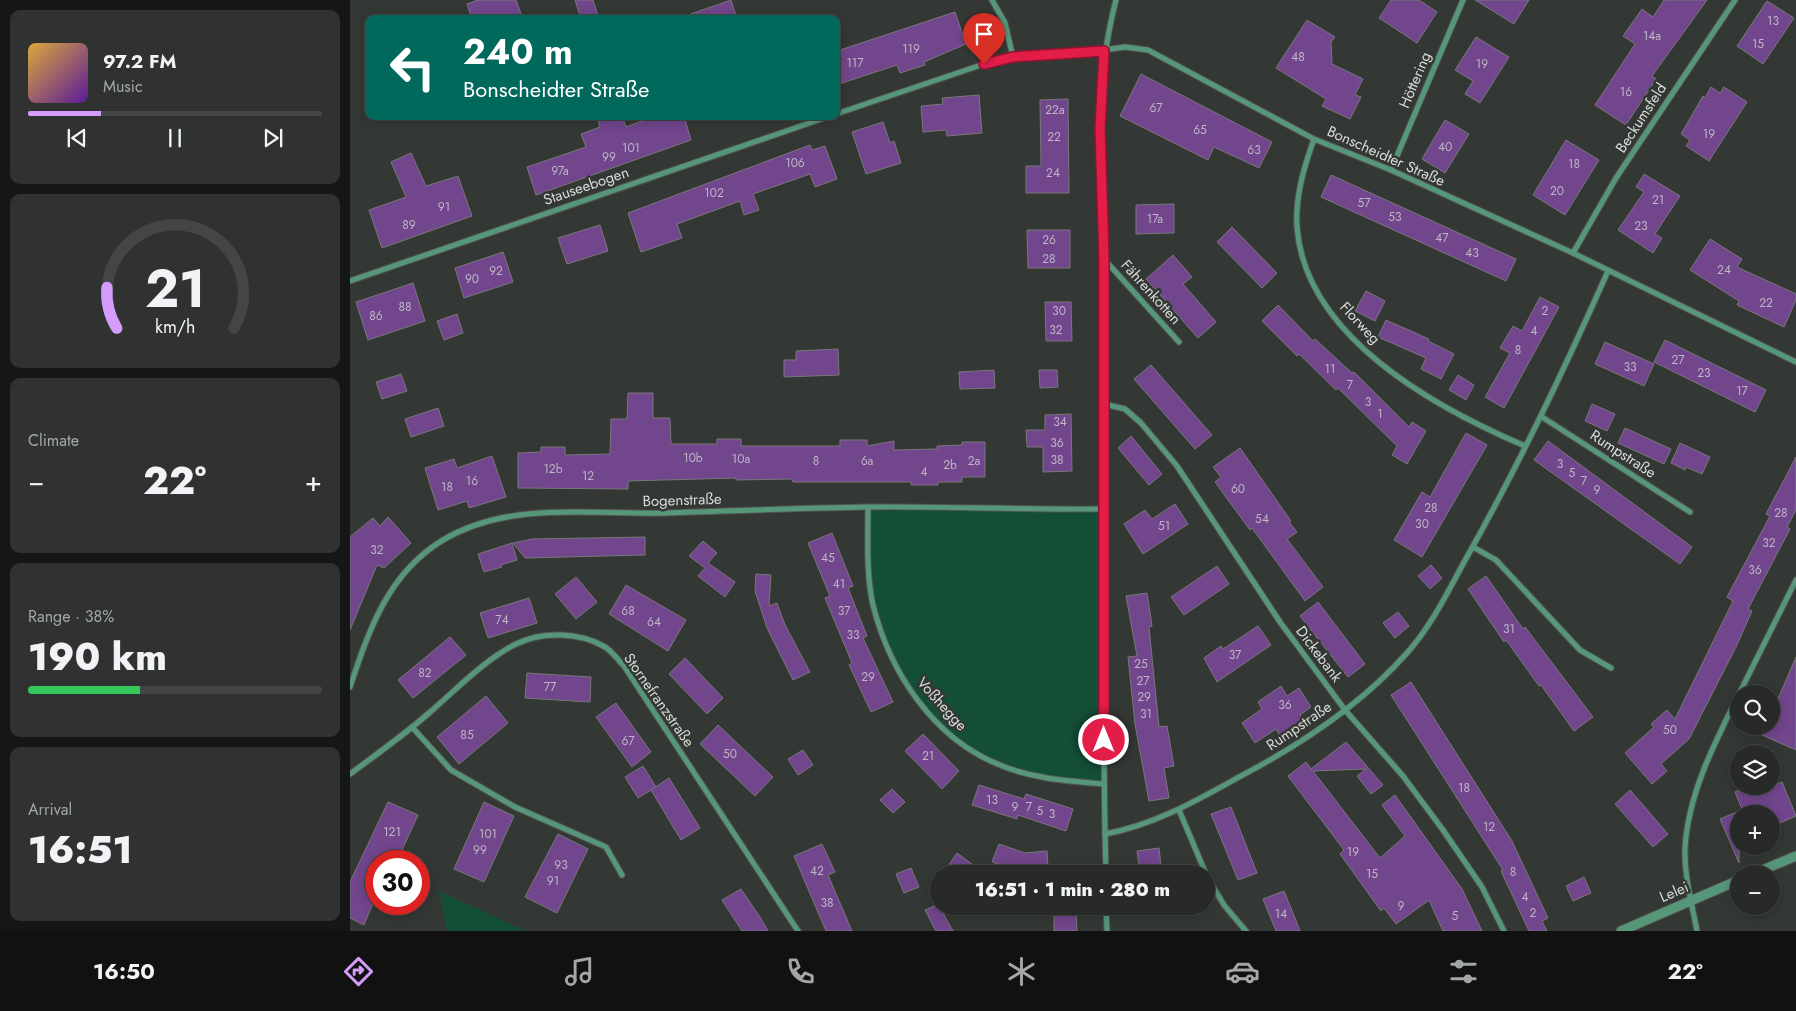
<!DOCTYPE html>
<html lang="en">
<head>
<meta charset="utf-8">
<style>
  :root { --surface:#272a28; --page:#2f3230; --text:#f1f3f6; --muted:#a4a7a8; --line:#434645; --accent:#d59cfb }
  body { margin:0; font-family:Jost,sans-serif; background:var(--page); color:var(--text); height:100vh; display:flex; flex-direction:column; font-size:19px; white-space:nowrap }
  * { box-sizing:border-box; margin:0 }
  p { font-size:16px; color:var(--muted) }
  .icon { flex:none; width:28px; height:28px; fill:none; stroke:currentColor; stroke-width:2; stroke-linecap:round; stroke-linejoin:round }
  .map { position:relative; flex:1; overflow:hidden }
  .panel { display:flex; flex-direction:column; gap:10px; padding:10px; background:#151716; width:350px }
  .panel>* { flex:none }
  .banner { position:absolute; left:15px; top:15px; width:475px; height:105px; border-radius:10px; box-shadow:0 2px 12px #0003,0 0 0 1px var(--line); background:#00695c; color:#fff; overflow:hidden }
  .controls { position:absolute; left:1380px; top:685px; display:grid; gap:10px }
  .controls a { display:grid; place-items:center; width:50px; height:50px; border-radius:50%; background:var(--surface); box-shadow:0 2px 12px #0003,0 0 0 1px var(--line); font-size:25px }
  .speed { position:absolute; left:15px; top:850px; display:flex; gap:10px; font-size:25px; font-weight:700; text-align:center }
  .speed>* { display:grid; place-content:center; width:65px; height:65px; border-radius:50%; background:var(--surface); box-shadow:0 2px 12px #0003,0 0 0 1px var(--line); line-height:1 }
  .speed .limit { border:8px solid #d22; background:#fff; color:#111 }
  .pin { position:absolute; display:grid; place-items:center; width:42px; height:42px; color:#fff; margin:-51px -21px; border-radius:50% 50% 50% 0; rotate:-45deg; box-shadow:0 0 5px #0007 }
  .pin .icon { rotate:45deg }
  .me { position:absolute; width:55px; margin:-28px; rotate:0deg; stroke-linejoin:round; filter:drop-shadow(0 0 4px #0008) }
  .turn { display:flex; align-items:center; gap:18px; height:105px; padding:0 15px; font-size:22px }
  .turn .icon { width:65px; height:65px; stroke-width:2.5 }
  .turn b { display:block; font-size:35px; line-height:42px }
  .big { font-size:38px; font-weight:800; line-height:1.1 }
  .panel .widget { flex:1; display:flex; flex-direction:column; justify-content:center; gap:8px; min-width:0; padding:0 18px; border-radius:10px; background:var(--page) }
  .panel .dial { align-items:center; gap:0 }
  .dial svg { height:130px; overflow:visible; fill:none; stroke:var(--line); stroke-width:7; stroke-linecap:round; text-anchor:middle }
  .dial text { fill:var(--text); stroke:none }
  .song { display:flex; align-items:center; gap:15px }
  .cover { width:60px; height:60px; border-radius:8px; background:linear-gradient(135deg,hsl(40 70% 55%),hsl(270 70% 35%)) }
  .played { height:5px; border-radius:2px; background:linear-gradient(90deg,var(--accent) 25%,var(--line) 25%) }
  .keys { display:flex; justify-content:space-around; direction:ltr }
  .heat { display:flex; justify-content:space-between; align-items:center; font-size:28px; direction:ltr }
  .charge { height:8px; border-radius:4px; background:linear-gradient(90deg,#34c759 38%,var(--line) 0) }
  .trip { position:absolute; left:580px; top:865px; width:285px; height:50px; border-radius:25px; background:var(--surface); box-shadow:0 2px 12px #0003,0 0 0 1px var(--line); font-weight:800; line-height:50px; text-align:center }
  .dock { display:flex; height:80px; justify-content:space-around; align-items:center; background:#101110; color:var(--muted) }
  .dock .icon { width:35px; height:35px }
  .dock .on { color:var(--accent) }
  .dock b { font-size:22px; color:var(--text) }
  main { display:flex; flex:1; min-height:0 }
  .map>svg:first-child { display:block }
</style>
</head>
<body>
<main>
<section class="panel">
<div class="widget">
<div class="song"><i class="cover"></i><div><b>97.2 FM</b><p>Music</p></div></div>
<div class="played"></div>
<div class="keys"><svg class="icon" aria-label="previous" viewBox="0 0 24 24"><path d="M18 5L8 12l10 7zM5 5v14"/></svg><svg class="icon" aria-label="pause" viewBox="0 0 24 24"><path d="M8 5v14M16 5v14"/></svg><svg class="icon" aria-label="next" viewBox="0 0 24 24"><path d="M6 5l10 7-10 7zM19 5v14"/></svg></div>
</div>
<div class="widget dial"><svg viewBox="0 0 100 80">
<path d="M14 69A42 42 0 1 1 86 69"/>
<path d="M14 69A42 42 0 0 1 8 44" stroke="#d59cfb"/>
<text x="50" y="56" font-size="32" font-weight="700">21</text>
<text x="50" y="72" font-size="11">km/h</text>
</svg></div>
<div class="widget"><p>Climate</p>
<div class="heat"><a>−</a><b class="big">22°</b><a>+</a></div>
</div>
<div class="widget"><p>Range · 38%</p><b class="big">190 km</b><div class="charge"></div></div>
<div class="widget"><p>Arrival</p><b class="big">16:51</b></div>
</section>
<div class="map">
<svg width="1446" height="931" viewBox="0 0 1446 931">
  <rect width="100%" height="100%" fill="#343835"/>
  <g fill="#134e37">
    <polygon points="518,507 754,509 754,784 700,779 657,764 620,750 587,721 554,681 523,605"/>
    <polygon points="89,891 176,931 97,931"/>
  </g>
  <g fill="#71468c" stroke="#7a777b">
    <polygon points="128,0 166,0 173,19 122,19 117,4"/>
    <polygon points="225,0 243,0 249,19 231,19"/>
    <polygon points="381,0 387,19 335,19 335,16"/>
    <polygon points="1041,0 1069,0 1087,12 1067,43 1029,18"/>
    <polygon points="1125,0 1179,0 1164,24"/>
    <polygon points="1314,0 1357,0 1302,76 1306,79 1276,125 1245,105 1285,44 1273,36 1292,9 1303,17"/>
    <polygon points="1417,1 1444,18 1413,64 1387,46"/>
    <polygon points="605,12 616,44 574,62 575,65 550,73 547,65 486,85 486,55 491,53 490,50"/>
    <polygon points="957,20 985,37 981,42 982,64 1013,79 1005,95 1011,97 1000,119 972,106 976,99 926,68"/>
    <polygon points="1126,37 1159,57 1130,103 1115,94 1123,81 1105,70"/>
    <polygon points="791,74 922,142 909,168 864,147 858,160 770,116"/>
    <polygon points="1361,87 1370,93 1374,87 1397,102 1359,161 1336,146 1340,140 1331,134 1353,96 1355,98"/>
    <polygon points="629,95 632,133 597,136 596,130 573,132 571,106 593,104 592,98"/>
    <polygon points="718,99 719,193 676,193 676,166 691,166 690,100"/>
    <polygon points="260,116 272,116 276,127 305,116 334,116 341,140 186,195 177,167 236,147 231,134 250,127 248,120"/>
    <polygon points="1095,120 1119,134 1095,173 1072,159"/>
    <polygon points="533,122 540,143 544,141 551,163 516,174 502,132"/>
    <polygon points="1216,140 1249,160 1215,215 1183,195"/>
    <polygon points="460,145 462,150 475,146 487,179 465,187 460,174 403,194 409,210 394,215 390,201 327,224 332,238 291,252 278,213"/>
    <polygon points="61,153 76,186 108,176 122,216 32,248 19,210 56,197 41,162"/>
    <polygon points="1294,174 1330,196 1305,234 1312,238 1303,253 1268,230 1294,192 1286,187"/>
    <polygon points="981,175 1166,259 1156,281 971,197"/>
    <polygon points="824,204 824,233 786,234 786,205"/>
    <polygon points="250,225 258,251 217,264 208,238"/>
    <polygon points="882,227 927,273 912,288 867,242"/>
    <polygon points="677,230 720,230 720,268 678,268"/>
    <polygon points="1360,239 1392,259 1387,267 1446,294 1446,300 1434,327 1387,305 1389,301 1340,270"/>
    <polygon points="153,252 163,282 114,298 105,268"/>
    <polygon points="823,255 842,277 833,284 866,322 848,338 796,279"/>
    <polygon points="63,283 75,321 18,340 6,302"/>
    <polygon points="1016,291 1035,301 1025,321 1005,311"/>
    <polygon points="1190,297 1209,307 1154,408 1135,397 1160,353 1150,348 1163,326 1172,331"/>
    <polygon points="695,302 721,302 722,341 696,341"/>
    <polygon points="928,305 963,341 965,339 1002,373 1004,372 1059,427 1062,422 1076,431 1057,464 1042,455 1047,446 988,388 986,390 949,354 947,356 912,321"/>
    <polygon points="107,314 113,333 94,340 87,321"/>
    <polygon points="1036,320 1079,339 1078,341 1104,354 1091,379 1071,369 1076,358 1028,337"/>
    <polygon points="1315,340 1416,390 1405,412 1304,362"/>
    <polygon points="1255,342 1304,364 1294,386 1245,364"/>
    <polygon points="488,349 489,375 434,377 434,360 446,360 446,351"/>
    <polygon points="801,365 862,435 845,449 784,379"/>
    <polygon points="644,370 645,388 610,389 609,372"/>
    <polygon points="689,370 707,370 708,387 690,388"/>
    <polygon points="51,374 57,391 32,399 26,382"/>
    <polygon points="1108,375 1124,385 1116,400 1099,390"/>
    <polygon points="278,393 303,393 303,418 320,418 321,444 367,444 367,439 391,439 391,446 490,446 490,440 517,440 517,446 544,441 544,450 587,449 587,446 612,445 612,442 635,442 635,477 612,477 612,482 588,482 588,485 561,485 561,482 443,482 442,479 386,480 386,478 278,481 278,489 168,488 168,453 191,452 191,447 215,447 215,455 260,454 261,419 277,419"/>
    <polygon points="1242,404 1265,414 1257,431 1235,421"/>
    <polygon points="88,408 94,426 61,437 55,419"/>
    <polygon points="721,414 722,471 693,472 693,447 677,447 676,430 695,430 695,415"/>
    <polygon points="1275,428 1321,449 1314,464 1268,443"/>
    <polygon points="1116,433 1137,445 1072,557 1044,540 1072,492 1080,497"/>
    <polygon points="781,436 812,474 799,485 768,448"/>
    <polygon points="1198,441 1342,547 1330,564 1184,460"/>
    <polygon points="1330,443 1360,457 1352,474 1336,467 1335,470 1321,463"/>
    <polygon points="890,448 941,521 939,522 947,532 937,539 973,587 955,601 902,528 900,530 865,482 871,477 863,467"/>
    <polygon points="142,456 156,497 119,508 117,501 88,510 75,468 104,459 107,468"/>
    <polygon points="1446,457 1446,510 1437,527 1440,529 1398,609 1402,611 1386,647 1339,739 1311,764 1317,771 1302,784 1275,753 1304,727 1301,724 1317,710 1325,719 1383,601 1377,597 1420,516 1416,514"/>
    <polygon points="825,504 838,524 793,554 774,524 795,510 802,519"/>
    <polygon points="38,517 61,543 34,568 27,565 0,630 0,537 23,518 30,526"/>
    <polygon points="482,533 503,586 498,588 517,636 513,638 543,702 521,712 499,665 502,663 475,598 480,596 458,543"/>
    <polygon points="295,537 295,555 175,558 163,543 182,539"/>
    <polygon points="353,541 367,553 358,563 385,582 375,597 348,576 355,568 339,556"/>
    <polygon points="162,543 167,560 151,565 152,567 134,572 128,554"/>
    <polygon points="1081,565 1092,578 1080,589 1068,576"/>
    <polygon points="867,566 879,584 834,615 821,597"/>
    <polygon points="406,574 421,575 419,606 427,603 435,625 460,672 443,680 417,628 405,591"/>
    <polygon points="1136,576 1173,629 1175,627 1243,717 1224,731 1191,685 1189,686 1156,640 1154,642 1118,589"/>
    <polygon points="226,577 247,602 226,619 205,594"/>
    <polygon points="276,585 336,620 318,651 259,614"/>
    <polygon points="797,593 802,626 799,627 809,727 817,726 824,766 814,768 819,798 799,801 785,724 778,657 787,656 776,596"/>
    <polygon points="179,598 187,623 138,638 130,613"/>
    <polygon points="968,602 1015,664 998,677 950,616"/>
    <polygon points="1048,612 1059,626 1045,638 1033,623"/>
    <polygon points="908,626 921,645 867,682 854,658 871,646 873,649"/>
    <polygon points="100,637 116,655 63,698 48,680"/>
    <polygon points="1446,657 1446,750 1412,735 1416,726 1421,726 1421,715"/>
    <polygon points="335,658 373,698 357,714 319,674"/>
    <polygon points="177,673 241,677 240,702 175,698"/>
    <polygon points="1061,682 1162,841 1198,918 1192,921 1197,931 1179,931 1151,871 1153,870 1041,695"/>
    <polygon points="931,686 937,696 949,688 961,707 950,715 953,720 949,724 930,736 926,729 905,743 892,723 912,709 908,702"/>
    <polygon points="136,696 158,723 109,764 87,737"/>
    <polygon points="266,703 301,752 282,767 246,717"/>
    <polygon points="368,725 423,777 405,796 350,744"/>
    <polygon points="573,734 609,771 592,789 555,751"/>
    <polygon points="996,742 1033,785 1021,794 1007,776 1016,769 963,771 1030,858 1055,836 1032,805 1045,795 1112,889 1132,931 1093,931 1079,900 1046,924 1034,908 1031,911 990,854 994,850 938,776 956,762 961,769"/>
    <polygon points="453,750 463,765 448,775 438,759"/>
    <polygon points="293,766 306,787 288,798 275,777"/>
    <polygon points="319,778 350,828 331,840 301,790"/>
    <polygon points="1432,782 1446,816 1421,827 1421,814 1394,814 1385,792 1399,786 1409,786 1411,791"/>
    <polygon points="629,785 674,799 676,794 723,809 716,831 668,815 667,819 622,805"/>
    <polygon points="542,789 555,802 543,813 530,800"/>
    <polygon points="1280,790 1318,834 1303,847 1265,804"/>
    <polygon points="38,802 68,815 47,861 26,861 26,896 14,925 0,918 0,882"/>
    <polygon points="134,802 164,816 134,882 104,869"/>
    <polygon points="881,807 907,873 888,880 861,814"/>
    <polygon points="1389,811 1389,863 1370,819"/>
    <polygon points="208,834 238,849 207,913 175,897"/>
    <polygon points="472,844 485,872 478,875 502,931 476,931 444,856"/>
    <polygon points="649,844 675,853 697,851 698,867 664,869 642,862"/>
    <polygon points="809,848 812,874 790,874 787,851"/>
    <polygon points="607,853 622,864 615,874 609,874 598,866"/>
    <polygon points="561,868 569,887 554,893 546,874"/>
    <polygon points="1234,877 1241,893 1223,901 1216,886"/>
    <polygon points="391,889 410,917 418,931 392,931 372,900"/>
    <polygon points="934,891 945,918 950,931 926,931 913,899"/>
    <polygon points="589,904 589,906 603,931 586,931 575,910"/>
    <polygon points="704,906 726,906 727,931 704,931"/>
  </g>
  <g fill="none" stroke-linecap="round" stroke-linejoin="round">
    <g stroke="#525553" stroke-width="7">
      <g id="minor">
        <polyline points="642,0 655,23 663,57 718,55 775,47 798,50 964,139 1041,170 1223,253 1446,362"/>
        <polyline points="486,114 634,64 663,57"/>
        <path d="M964 139C954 167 945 197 947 227 955 337 1086 408 1175 446"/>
        <polyline points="1041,170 1113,0"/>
        <polyline points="1223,253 1266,178 1385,0"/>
        <polyline points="754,259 829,342"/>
        <polyline points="0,281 480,116"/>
        <polyline points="754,404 775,409 791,423 827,466 930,622 995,710 1053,776 1093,830 1132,887 1154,931"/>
        <polyline points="1192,417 1340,512"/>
        <path d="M518 507C518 539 516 574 523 605 540 673 584 739 650 765 683 779 718 781 754 784"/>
        <polyline points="1123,547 1146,560 1230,650 1261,668"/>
        <path d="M0 687C19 630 38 573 93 540 160 500 243 515 317 513 383 511 450 508 516 507 595 506 675 510 754 509"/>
        <polyline points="1389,694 1446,580"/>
        <polyline points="62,727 101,770 165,807 256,847 272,875"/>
        <path d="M0 774C27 754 54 735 79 713 106 690 134 660 166 644 192 631 230 632 255 647 262 651 268 660 274 666L448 931"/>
        <polyline points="829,810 856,874"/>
        <path d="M755 834C804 825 846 801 889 777 950 745 1011 705 1057 653 1083 624 1099 589 1118 555 1170 463 1215 368 1258 271"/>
        <path d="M756 874C751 692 755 510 754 328 754 219 738 106 766 0"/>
        <polyline points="856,875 874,905 896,931"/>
        <polyline points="756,906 757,931"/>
        <path d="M1347 931C1342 904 1334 876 1335 848 1338 794 1365 742 1389 694"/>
      </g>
    </g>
    <g stroke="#525553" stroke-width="11">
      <g id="tertiary">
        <polyline points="1403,874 1446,856"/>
        <polyline points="1271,931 1389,880"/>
      </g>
    </g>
    <use href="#minor" stroke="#579779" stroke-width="5"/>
    <use href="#tertiary" stroke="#579779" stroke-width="9"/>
  </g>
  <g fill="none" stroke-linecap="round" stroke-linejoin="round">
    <g stroke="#92132f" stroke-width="12">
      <polyline id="route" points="634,64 663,57 754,51 750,128 754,259 754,740"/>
    </g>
    <use href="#route" stroke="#e11d48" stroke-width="9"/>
  </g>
  <g text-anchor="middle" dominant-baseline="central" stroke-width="5" stroke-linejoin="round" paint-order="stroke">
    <g font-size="12" fill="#bfb6c6">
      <text x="1423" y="21">13</text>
      <text x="1302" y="36">14a</text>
      <text x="1408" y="44">15</text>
      <text x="561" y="49">119</text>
      <text x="948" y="57">48</text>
      <text x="505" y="63">117</text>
      <text x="1132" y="64">19</text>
      <text x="1276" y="92">16</text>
      <text x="806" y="108">67</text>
      <text x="705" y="110">22a</text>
      <text x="850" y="130">65</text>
      <text x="1359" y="134">19</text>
      <text x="704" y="137">22</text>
      <text x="1095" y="147">40</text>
      <text x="281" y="148">101</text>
      <text x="904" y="150">63</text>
      <text x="259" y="157">99</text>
      <text x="445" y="163">106</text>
      <text x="1224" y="164">18</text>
      <text x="210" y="171">97a</text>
      <text x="703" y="173">24</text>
      <text x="1207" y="191">20</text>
      <text x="364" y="193">102</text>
      <text x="1308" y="200">21</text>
      <text x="1014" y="203">57</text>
      <text x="94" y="207">91</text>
      <text x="1045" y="217">53</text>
      <text x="805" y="219">17a</text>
      <text x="59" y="225">89</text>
      <text x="1291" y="226">23</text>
      <text x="1092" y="238">47</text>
      <text x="699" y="240">26</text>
      <text x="1122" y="253">43</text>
      <text x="699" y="259">28</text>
      <text x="1374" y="270">24</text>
      <text x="146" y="271">92</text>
      <text x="122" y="279">90</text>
      <text x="1416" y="303">22</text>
      <text x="55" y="307">88</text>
      <text x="709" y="311">30</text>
      <text x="1195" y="311">2</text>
      <text x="26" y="316">86</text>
      <text x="706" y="330">32</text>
      <text x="1184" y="331">4</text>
      <text x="1168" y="350">8</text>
      <text x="1328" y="360">27</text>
      <text x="1280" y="367">33</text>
      <text x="980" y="369">11</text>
      <text x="1354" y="373">23</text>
      <text x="1000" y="385">7</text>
      <text x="1392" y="391">17</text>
      <text x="1018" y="402">3</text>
      <text x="1030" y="414">1</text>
      <text x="710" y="422">34</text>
      <text x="707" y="443">36</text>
      <text x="343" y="458">10b</text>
      <text x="391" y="459">10a</text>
      <text x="707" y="460">38</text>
      <text x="466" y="461">8</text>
      <text x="517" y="461">6a</text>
      <text x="624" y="461">2a</text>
      <text x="1210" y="464">3</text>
      <text x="600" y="465">2b</text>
      <text x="203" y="469">12b</text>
      <text x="574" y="472">4</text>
      <text x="1222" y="473">5</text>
      <text x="238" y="476">12</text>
      <text x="122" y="481">16</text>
      <text x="1234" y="481">7</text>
      <text x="97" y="487">18</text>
      <text x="888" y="489">60</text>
      <text x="1247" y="490">9</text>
      <text x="1081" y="508">28</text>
      <text x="1431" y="513">28</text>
      <text x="912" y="519">54</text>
      <text x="1072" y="524">30</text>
      <text x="814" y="526">51</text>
      <text x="1419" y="543">32</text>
      <text x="27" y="550">32</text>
      <text x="478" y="558">45</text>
      <text x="1405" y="570">36</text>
      <text x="489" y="584">41</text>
      <text x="278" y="611">68</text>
      <text x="494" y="611">37</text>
      <text x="152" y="620">74</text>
      <text x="304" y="622">64</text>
      <text x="1159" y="629">31</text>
      <text x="503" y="635">33</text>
      <text x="885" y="655">37</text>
      <text x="791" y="664">25</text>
      <text x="75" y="673">82</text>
      <text x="518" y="677">29</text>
      <text x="793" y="681">27</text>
      <text x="200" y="687">77</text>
      <text x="794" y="697">29</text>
      <text x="935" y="705">36</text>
      <text x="796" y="714">31</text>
      <text x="1320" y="730">50</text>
      <text x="117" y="735">85</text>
      <text x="278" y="741">67</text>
      <text x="380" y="754">50</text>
      <text x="578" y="756">21</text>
      <text x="1114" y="788">18</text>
      <text x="642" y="800">13</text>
      <text x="665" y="807">9</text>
      <text x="679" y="807">7</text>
      <text x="690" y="811">5</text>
      <text x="702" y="814">3</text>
      <text x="1139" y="827">12</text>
      <text x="42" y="832">121</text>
      <text x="138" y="834">101</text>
      <text x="130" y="850">99</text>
      <text x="1003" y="852">19</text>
      <text x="211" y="865">93</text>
      <text x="467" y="871">42</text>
      <text x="1163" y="872">8</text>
      <text x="1022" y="874">15</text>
      <text x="203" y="881">91</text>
      <text x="1175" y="897">4</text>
      <text x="477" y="903">38</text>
      <text x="1051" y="906">9</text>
      <text x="1183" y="913">2</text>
      <text x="931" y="914">14</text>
      <text x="1105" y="916">5</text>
    </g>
    <g font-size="15" fill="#d9dbda" stroke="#343835">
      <text transform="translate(1065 80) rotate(-67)">Höttering</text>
      <text transform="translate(1291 118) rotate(-57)">Beckumsfeld</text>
      <text transform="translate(1036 156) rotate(24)">Bonscheidter Straße</text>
      <text transform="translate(236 186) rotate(-19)">Stauseebogen</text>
      <text transform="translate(801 292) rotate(48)">Fährenkotten</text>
      <text transform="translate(1010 323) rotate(47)">Florweg</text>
      <text transform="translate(1273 454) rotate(33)">Rumpstraße</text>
      <text transform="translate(332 500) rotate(-2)">Bogenstraße</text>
      <text transform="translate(969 654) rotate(53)">Dickebank</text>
      <text transform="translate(309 700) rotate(55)">Stornefranzstraße</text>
      <text transform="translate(592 704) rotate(48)">Voßhegge</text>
      <text transform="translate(949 726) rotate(-34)">Rumpstraße</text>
      <text transform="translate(1324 892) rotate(-23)">Lelei</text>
    </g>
  </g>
</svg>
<div class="controls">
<a><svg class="icon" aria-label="search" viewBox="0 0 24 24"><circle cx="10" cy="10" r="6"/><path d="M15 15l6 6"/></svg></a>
<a><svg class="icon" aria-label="layers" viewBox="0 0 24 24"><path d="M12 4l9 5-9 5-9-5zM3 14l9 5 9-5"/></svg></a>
<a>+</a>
<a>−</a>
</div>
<div class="speed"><div class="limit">30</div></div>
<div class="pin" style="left:634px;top:64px;background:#d93025"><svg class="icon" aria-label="arrive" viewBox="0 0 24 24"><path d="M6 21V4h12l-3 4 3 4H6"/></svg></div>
<svg class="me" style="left:754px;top:740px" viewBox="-20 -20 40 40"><circle r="17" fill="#e11d48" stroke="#fff" stroke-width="3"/><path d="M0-11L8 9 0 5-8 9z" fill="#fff"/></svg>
<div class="trip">16:51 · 1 min · 280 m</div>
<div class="banner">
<div class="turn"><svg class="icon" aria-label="left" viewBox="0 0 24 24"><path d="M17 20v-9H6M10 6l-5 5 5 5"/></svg><div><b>240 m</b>Bonscheidter Straße</div></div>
</div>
</div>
</main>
<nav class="dock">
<b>16:50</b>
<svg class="icon on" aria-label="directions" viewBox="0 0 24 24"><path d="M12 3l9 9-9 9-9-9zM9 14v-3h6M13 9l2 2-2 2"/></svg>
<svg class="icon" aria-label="music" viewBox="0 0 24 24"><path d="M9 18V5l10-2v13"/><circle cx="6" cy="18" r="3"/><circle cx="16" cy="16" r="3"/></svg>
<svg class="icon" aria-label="phone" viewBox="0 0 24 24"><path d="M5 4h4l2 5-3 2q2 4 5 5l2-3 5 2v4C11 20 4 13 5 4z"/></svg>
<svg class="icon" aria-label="climate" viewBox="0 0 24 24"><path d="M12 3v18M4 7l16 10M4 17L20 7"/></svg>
<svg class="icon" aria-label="car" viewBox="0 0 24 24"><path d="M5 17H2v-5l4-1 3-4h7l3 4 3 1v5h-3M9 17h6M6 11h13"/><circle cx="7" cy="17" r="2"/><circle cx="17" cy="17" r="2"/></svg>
<svg class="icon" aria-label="filters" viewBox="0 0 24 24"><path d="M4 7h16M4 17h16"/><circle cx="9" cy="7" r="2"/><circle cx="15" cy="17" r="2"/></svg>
<b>22°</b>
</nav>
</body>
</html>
